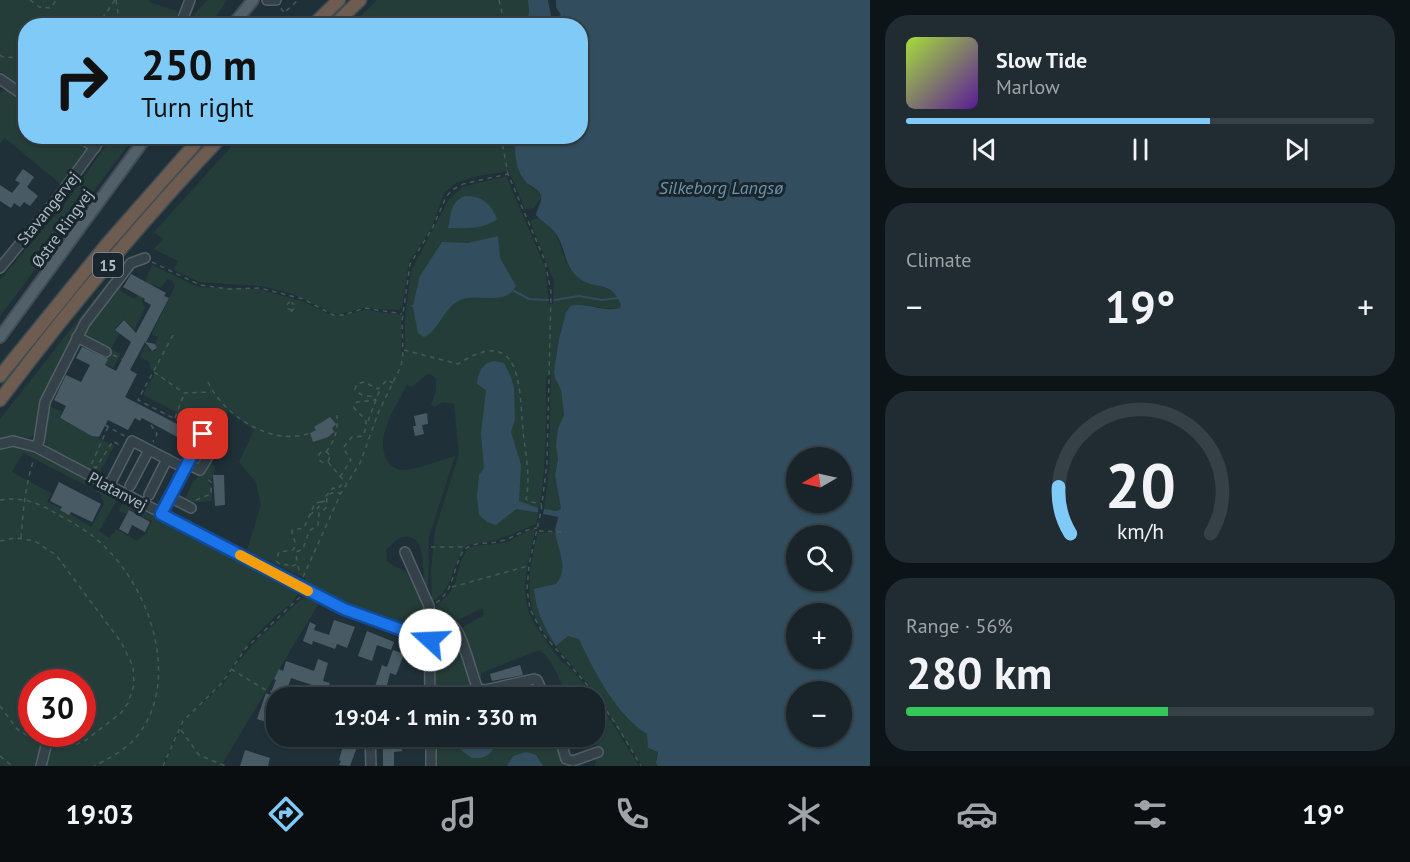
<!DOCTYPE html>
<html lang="en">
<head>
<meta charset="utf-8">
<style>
  :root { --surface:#18242a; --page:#212c32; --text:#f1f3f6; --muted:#9fa4a8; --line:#364147; --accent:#80caf8 }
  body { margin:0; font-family:"PT Sans",sans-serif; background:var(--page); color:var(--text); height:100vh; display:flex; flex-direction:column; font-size:22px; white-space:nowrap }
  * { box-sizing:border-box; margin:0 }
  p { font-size:20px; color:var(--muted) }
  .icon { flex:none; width:33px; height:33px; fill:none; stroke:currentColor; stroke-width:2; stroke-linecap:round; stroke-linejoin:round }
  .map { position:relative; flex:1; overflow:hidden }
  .details { display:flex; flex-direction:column; gap:15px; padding:15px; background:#0d1417; width:540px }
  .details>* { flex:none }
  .top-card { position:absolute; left:18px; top:18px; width:570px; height:126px; border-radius:24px; box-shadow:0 2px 4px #0004,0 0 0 2px var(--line); background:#80caf8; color:#111; overflow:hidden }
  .needle { width:39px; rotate:261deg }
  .controls { position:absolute; left:786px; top:447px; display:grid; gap:12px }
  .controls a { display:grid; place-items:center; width:66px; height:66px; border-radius:50%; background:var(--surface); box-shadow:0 2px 4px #0004,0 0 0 2px var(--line); font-size:30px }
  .speed { position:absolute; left:18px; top:669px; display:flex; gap:12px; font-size:30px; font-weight:700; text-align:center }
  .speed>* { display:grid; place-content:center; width:78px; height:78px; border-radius:50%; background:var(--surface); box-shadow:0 2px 4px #0004,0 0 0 2px var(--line); line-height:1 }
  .speed .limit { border:9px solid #d22; background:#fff; color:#111 }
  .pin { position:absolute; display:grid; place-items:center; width:51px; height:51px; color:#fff; margin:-26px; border-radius:12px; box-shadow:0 3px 9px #0006 }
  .me { position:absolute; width:66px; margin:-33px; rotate:290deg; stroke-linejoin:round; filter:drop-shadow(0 0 4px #0008) }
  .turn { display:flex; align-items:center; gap:21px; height:126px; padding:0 24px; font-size:27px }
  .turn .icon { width:78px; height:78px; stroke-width:2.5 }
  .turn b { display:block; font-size:42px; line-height:51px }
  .big { font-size:45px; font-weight:700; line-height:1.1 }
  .details .tile { flex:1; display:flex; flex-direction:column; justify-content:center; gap:9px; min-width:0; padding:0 21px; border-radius:24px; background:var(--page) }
  .details .dial { align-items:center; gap:0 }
  .dial svg { height:156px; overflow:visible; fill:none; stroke:var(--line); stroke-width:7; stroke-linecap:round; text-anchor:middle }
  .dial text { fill:var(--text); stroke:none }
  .song { display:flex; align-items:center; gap:18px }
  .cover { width:72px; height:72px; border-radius:9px; background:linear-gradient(135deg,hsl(80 70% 55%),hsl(270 70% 35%)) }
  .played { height:6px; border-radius:3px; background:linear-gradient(90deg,var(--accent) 65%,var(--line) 65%) }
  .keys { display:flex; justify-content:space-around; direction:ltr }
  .heat { display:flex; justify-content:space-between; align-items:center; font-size:33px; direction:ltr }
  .charge { height:9px; border-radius:4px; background:linear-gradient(90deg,#34c759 56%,var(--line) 0) }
  .trip { position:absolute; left:266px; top:687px; width:339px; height:60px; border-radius:24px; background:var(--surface); box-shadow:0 2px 4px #0004,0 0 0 2px var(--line); font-weight:700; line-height:60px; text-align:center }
  .dock { display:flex; height:96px; justify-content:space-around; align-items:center; background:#0a0e11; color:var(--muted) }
  .dock .icon { width:42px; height:42px }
  .dock .active { color:var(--accent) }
  .dock b { font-size:27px; color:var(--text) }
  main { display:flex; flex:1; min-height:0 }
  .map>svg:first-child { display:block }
</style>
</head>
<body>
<main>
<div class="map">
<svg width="870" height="766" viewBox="0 0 870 766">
  <rect width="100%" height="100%" fill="#203038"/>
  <g fill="#253d39" fill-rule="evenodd">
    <polygon points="0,0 149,0 149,2 177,11 178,19 174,25 26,26 25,89 0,71"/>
    <polygon points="208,0 227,0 210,25 186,25 193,15"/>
    <polygon points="377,0 528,0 529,12 526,25 351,26"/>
    <polygon points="5,89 25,103 26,136 73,137 90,148 63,186 5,138 0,143 0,93"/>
    <polygon points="112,137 134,137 0,316 0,280 64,205"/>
    <path d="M240 137H516C514 150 520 172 529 184 533 190 539 189 541 198L534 208 525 209 509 171 477 176 456 183 444 193 432 227 409 262 402 308 399 310 361 308 342 314H334L293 294 261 286 199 282 174 270 178 261 154 249 163 239 154 232Z"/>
    <path d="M506 176 545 267 549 304H553L554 281 531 224V220L539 218C566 234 557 257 576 276 591 290 612 280 621 305L620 308C604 312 576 298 566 312L559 339 554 371 557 383 561 390 564 415 556 446 558 459 555 475 561 509 556 511 544 509 549 468 551 374 546 378C546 427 547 476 536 524L497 540 467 545C449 565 458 584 432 602L431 571 435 530 459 454 454 404 442 402 435 407 431 405 436 391V378L432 375 427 374 412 387 407 385C396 407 372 440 389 463 393 468 399 471 405 470 422 468 439 461 455 456L429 537 428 593C419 579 429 541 410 537 399 535 393 543 386 550L387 561 394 566 405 571 413 584 426 608V632L423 634C383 621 342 606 305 586V578L247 550 261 505 256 482 239 462 254 430 229 412 210 421 204 431 177 416 176 412 143 395 156 371 151 370 149 362 140 357 146 344 150 351H155L157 348 155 344 158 337 152 334 175 286 172 280 167 279 161 288 153 284 145 296 146 279 152 265 198 287 259 289 304 302 331 315H346L365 310 401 315V352L405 355V319L411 271 449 199 463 187Z"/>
    <polygon points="111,278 113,280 84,317 40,399 35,434 30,438 8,436 0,438 0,419"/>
    <polygon points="119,281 122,286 120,291 135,299 144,284 142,302 145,308 134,330 124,319 114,329 119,334 111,349 121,354 113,368 106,364 108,357 83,336 87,324"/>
    <path d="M49 406 61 411 60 419 114 446 98 475 50 450C40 439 46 421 47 408Z"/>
    <path d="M8 446 29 449 85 478 87 486 23 453 12 472 51 493 47 502 59 507 91 527 104 504 100 494 95 491 104 488 118 495 116 502 99 531 109 538 117 529 137 541 146 533 152 521 130 510 126 514 119 511 122 503 127 502 300 590 292 603 273 618 251 640 218 687 183 720 162 766H0V449ZM32 682H82V734H32Z"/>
    <path d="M209 462 215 466 213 477 208 483 212 487V501C203 502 194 501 186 505L182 501 185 499 192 484Z"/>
    <path d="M531 529H535C530 559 517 592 533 621 541 636 553 649 562 663L566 664 596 697 639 766H595L596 760 601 753 593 737 594 698 562 697 561 696 550 697V694L562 685C557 673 550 657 539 650L481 673V680L476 678 462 634 463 627 484 615 483 608 455 621H435L434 608 449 594 455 583 461 561 467 549 473 546 505 543Z"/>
    <path d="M556 532C560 549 569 569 556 584L568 636 579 638C593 670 616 716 648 734V748L658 752 656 761 658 766H642L594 691 541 629C522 597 530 566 538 533Z"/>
    <polygon points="306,595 319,603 221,766 164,766 184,720 223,684 237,663 259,638"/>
    <path d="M442 624 457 633 477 694C494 699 522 676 534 685 538 688 540 694 542 697H436L435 626Z"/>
    <polygon points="436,737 556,737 565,762 570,766 580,764 584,766 436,766"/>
  </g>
  <g fill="#324e5e" fill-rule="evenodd">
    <path d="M528 0H548L551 16 554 18 561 15 556 7V0H870V766H658L656 763 658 752 648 748 647 734C617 716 593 670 579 639L568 636 556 646C544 627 536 611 534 589L556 584C570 567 557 550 555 531 555 526 558 521 558 517L543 514 544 509 556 511 561 509 555 475 558 459 556 446 558 429 564 415 561 390 555 378 554 371 559 339 566 312 571 306C587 302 603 313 620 308L621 305C612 280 595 290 580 279 564 268 566 248 556 234 551 226 542 222 536 215 537 209 542 202 541 196 539 189 532 187 527 183 515 171 514 152 516 137L580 136V26L526 25 529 12ZM796 458H842V502H796ZM796 536H842V580H796ZM796 614H842V658H796ZM796 692H842V736H796Z"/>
    <path d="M465 196C481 196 491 203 497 219 483 230 465 228 448 228 452 214 449 203 465 196Z"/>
    <path d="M498 236 500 258 516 286C505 307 479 292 460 300 443 308 439 331 424 337L418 333 413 307 410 305H413L420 276 442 242 468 243Z"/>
    <path d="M495 361 504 363 511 377 514 388 515 419 511 432 521 465 519 501 538 508V512H535L516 509 496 525 487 522 479 515 477 496 479 475 484 468 481 433 486 390 477 384C479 371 482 363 495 361Z"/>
    <path d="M459 736 496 737C496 751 487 760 472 758L461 750Z"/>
    <polygon points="526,752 536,755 543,766 507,766 513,756"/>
  </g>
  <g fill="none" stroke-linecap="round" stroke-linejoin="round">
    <g stroke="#324e5e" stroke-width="2">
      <polyline points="514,291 529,299 548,300"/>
      <polyline points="555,300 579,296 602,300 618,298"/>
    </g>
  </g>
  <g fill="#485a64">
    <polygon points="23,169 34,177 27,187 38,196 30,206 24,202 20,207 14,203 11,208 0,201 0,185 12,193 20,183 15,180"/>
    <polygon points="131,274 166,293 164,296 169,298 146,342 155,344 157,348 152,351 145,342 130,370 137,374 125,397 181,426 185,432 181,439 142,418 140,421 135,418 128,430 108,420 99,437 92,436 60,418 66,406 54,400 66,375 81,382 90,365 76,358 82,347 108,359 105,365 116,371 131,342 115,330 124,320 136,333 151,305 144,301 145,299 123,287"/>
    <polygon points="427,413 428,424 422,425 424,434 415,436 413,426 416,426 414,416"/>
    <polygon points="330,417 336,424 332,428 334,432 328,437 313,442 310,433 316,430 314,427"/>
    <polygon points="213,475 224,475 225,505 215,506"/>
    <polygon points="59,482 101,504 92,522 71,512 69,515 60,510 62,507 50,501"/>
    <polygon points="129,510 150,522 145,532 132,525 128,534 119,529"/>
    <polygon points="334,620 355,627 347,648 337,644 335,649 313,641 312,645 303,641 310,622 316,625 314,630 329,635"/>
    <polygon points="367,631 394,642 391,650 377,645 372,661 358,656"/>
    <polygon points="393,650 404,654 396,675 390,673 386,689 393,689 393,698 372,696 382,665 387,667"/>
    <polygon points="318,659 328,663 323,681 330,683 327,691 322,689 320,698 308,695 312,685 291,678 284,698 276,698 276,725 257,719 266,693 270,695 276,680 274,679 279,669 283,671 286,661 314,671"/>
    <polygon points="520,665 523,675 492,681 490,674"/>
    <polygon points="346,736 360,739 350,766 339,765 341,761 339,760"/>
    <polygon points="383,736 409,736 409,744 402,745 402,751 394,752 394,766 383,766"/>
    <polygon points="245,750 270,758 268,766 240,766"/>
  </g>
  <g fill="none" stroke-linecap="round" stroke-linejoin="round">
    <g stroke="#515f66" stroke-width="12">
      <g id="minor">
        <polyline points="267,0 276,0"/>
        <polyline points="180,26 190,0"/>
        <polyline points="0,79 26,97"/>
        <polyline points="79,136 95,148"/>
        <polyline points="0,268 57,199 103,136"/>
        <polyline points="77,337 106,352"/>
        <polyline points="0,444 13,441 36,447 344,609 430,640"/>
        <polyline points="36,447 39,441 45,402 85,323 131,263 145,258"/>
        <polyline points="187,464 200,470 209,455"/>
        <polyline points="184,468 203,434 187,425"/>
        <polyline points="109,486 132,441 184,468 161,514"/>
        <polyline points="130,486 149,450"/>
        <polyline points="149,495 167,459"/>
        <polyline points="170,497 191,508"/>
        <polyline points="405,552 429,606 430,698"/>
        <path d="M430 621C437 623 447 621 453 626 462 631 472 676 478 689L485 690 534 679 537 680 545 698"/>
        <polyline points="294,698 296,692"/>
        <polyline points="370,736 371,766"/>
        <polyline points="431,736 431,766"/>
        <polyline points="559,736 566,759 573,761 598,752"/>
        <polyline points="41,766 49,734"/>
      </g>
    </g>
    <g stroke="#404d55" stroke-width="14">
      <g id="major">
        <polyline points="232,26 253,0"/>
        <polyline points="0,337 147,136"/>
      </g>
    </g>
    <g stroke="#3e4c53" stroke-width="15">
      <g id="highway">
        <polyline points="312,26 339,0"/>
        <polyline points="333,26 360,0"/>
        <polyline points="0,376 107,244 202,136"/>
        <path d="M0 400C69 308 143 220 222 136"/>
      </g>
    </g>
    <g stroke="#445a58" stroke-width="1.5" stroke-dasharray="4.5 4.5" stroke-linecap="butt">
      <polyline points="30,0 39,7 51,8 56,0"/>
      <polyline points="116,0 120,26"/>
      <polyline points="499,0 505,26"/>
      <polyline points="281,8 284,13 298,0"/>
      <polyline points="97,26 115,0"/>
      <polyline points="0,55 3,57 26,58"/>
      <polyline points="501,136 508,174 545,261 551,292 547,463 541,511 529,565 527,589 530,609 543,634 595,694 617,726 641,766"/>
      <polyline points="152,262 200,285 228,289 260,288 303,299 333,315 343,315 365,308 402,314"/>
      <polyline points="292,310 288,309 286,306 292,299"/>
      <polyline points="291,312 295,307 292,302"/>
      <polyline points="173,335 138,400 179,421"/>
      <path d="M404 350 458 364C522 323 519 387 523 430 525 453 531 476 526 499L531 502 542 504"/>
      <polyline points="113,355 122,359"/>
      <polyline points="154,372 184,393 211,392"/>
      <path d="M208 382C224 416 272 447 310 433"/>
      <polyline points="175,418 184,394"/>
      <polyline points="368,421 380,389"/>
      <polyline points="105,425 126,437"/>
      <polyline points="151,425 157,434 153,442"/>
      <polyline points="108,427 91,465 96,468 113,441 121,446"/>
      <polyline points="211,439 221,437"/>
      <polyline points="213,446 222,437"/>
      <circle cx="324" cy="457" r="5.5"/>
      <path d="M326 452C335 440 338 431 337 415"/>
      <polyline points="328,462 346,483"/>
      <path d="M340 477 351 460 343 448 352 437 363 436C370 419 365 420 354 408V404L357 402 376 400 372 396C365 397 359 395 355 389L357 384 364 382 378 389 387 380 393 383"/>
      <path d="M0 500C27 496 42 505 64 518 79 526 93 535 105 547 150 590 181 680 138 735 127 749 110 758 94 766"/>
      <polyline points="196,500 211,494 211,482 206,478"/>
      <path d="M321 502 315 503 304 528 292 530C292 539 298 541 293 550L279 552 276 561 280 564 288 565 290 567 297 564 296 552 303 549 309 531 318 525 319 513 326 508 327 497 331 493H341"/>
      <polyline points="310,515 322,504 321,502 325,501 326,496 333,488 338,489 341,485 345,485"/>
      <polyline points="539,531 567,532"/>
      <path d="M21 538C23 512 25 487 33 462"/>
      <polyline points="0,541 16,538 35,541 56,555 121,642 133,666 134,685 128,703 121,713 86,740 75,745 55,747"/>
      <polyline points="431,547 466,547"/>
      <polyline points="298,566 300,575"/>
      <polyline points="303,577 341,493 360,463 379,411 401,366 403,355 402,321 410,264 432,229 446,197 452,190 463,184 508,174"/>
      <polyline points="452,587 528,566"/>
      <path d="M436 603C454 590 452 572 462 553 469 540 489 545 501 541 514 538 523 529 537 528"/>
      <polyline points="231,669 264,689 285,696"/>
      <polyline points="0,706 17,729 39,743"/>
      <polyline points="181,730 199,755 225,766"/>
      <polyline points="0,756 12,766"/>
      <polyline points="163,766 183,721 222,683 246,648 300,597"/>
    </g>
    <use href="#minor" stroke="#344149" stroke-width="9"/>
    <use href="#major" stroke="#526169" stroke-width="10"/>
    <use href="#highway" stroke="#6f5c51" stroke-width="12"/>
  </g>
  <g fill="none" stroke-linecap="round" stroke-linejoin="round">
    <g stroke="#114b97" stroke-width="15">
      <polyline id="route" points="203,434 161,514 344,609 430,640"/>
    </g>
    <use href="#route" stroke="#1a73e8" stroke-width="10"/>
    <polyline stroke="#f59e0b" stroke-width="10" points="240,555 308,591"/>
  </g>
  <g text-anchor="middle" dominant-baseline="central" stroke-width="6" stroke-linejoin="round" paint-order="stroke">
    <rect fill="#19262d" stroke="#818f97" stroke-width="1.5" x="93" y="253" width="30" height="24" rx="4.5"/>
    <g font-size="15" font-weight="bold" fill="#aebcc5">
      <text x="108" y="265">15</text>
    </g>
    <g font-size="16" fill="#aebcc5" stroke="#19262d">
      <text transform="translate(48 208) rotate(-51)">Stavangervej</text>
      <text transform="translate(62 228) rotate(-54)">Østre Ringvej</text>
      <text transform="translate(118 491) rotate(28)">Platanvej</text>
    </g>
    <g font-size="18" font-style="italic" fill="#6f95aa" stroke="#19262d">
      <text x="721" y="187">Silkeborg Langsø</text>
    </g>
  </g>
</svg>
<div class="controls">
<a><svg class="needle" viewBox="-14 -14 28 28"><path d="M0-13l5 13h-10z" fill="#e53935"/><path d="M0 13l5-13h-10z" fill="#9fa4a8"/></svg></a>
<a><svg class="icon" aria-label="search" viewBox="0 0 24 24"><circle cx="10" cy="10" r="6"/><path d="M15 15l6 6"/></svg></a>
<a>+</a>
<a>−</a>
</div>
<div class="speed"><div class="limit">30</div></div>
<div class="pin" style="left:203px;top:434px;background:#d93025"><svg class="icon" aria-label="arrive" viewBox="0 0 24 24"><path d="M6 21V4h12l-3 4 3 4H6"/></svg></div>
<svg class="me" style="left:430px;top:640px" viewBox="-20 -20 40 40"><circle r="19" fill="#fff"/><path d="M0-13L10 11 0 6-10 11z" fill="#1a73e8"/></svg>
<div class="trip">19:04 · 1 min · 330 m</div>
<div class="top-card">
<div class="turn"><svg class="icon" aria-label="right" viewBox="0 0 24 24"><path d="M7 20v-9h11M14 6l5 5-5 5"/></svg><div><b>250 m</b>Turn right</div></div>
</div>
</div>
<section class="details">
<div class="tile">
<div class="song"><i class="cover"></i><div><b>Slow Tide</b><p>Marlow</p></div></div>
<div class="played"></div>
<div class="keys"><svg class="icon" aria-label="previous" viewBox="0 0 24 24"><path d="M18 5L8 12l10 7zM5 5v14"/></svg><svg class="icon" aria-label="pause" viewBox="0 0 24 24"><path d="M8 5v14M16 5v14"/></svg><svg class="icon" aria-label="next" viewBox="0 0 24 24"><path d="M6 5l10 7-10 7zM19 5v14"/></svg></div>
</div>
<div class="tile"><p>Climate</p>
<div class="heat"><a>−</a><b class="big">19°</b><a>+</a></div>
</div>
<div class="tile dial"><svg viewBox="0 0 100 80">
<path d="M14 69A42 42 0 1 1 86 69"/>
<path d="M14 69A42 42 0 0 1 8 45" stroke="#80caf8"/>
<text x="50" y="56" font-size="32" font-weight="700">20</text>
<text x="50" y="72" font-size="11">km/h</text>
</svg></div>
<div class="tile"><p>Range · 56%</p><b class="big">280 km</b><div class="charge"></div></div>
</section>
</main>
<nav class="dock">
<b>19:03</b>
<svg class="icon active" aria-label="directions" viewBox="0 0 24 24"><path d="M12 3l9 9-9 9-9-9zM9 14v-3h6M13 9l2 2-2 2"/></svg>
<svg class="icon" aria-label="music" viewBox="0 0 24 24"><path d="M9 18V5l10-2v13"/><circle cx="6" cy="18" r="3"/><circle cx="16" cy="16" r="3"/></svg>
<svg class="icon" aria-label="phone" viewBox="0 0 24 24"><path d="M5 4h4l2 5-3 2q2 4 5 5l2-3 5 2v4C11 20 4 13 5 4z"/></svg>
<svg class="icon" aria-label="climate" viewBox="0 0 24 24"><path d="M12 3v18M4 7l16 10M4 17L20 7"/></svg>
<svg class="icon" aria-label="car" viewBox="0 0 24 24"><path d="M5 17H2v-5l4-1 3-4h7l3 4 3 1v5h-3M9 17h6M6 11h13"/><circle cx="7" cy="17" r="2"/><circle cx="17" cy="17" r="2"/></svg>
<svg class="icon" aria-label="filters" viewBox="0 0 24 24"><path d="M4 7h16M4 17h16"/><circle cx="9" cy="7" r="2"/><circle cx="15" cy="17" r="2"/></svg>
<b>19°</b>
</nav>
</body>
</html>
